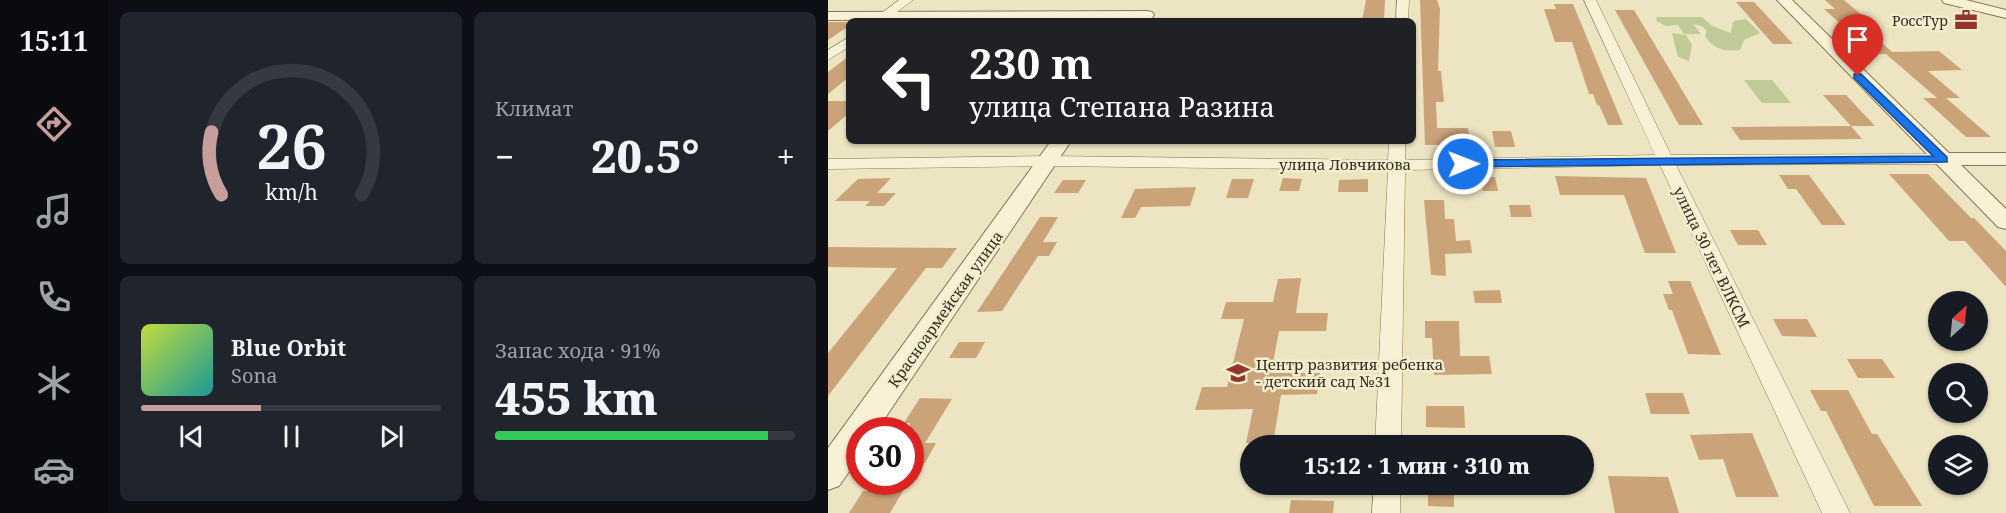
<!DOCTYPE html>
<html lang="ru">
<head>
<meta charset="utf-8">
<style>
  :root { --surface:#171b24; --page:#20242c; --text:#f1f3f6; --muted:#9ea1a6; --line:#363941; --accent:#c79e9b }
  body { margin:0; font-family:"Noto Serif",serif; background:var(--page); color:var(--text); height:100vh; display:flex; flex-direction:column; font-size:22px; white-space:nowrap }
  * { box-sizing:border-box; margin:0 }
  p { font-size:20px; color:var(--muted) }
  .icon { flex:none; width:33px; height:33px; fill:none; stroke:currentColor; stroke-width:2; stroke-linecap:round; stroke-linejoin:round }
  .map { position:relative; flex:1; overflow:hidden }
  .side { display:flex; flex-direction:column; gap:12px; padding:12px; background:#0d0f14; width:720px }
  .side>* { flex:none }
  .hud { position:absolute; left:18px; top:18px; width:570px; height:126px; border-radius:9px; box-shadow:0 2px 4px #0004; background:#202124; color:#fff; overflow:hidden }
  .needle { width:39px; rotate:27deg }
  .controls { position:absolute; left:1100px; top:291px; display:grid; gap:12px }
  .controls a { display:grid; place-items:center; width:60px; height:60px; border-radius:50%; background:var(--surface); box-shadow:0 2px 4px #0004; font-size:30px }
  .speed { position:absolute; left:18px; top:417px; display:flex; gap:12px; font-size:30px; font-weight:700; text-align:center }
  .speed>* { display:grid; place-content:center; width:78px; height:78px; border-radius:50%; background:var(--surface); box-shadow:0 2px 4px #0004; line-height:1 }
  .speed .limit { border:9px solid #d22; background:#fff; color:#111 }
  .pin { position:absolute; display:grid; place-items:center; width:51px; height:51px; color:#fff; margin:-62px -26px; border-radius:50% 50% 50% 0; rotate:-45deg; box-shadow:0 0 6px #0007 }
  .pin .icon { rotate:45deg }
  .me { position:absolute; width:66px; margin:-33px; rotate:89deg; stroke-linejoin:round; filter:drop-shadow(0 0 4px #0008) }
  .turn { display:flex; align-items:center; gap:21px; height:126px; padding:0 24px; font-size:27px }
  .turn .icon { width:78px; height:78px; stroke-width:2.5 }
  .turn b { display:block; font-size:42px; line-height:51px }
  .big { font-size:45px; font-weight:800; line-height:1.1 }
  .side .tile { flex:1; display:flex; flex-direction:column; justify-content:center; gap:9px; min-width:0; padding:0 21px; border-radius:9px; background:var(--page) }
  .side .dial { align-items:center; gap:0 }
  .dial svg { height:156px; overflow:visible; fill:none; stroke:var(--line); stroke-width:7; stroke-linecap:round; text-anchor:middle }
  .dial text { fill:var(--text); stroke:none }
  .song { display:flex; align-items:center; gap:18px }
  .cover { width:72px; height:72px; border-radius:9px; background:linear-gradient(135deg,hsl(70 70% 55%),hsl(180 70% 35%)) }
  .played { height:6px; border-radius:3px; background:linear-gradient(90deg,var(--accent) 40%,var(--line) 40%) }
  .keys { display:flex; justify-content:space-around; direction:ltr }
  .heat { display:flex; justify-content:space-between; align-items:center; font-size:33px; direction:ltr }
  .charge { height:9px; border-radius:4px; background:linear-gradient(90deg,#34c759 91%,var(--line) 0) }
  .side .tiles { flex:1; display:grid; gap:12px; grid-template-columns:repeat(2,1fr) }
  .trip { position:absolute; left:412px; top:435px; width:354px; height:60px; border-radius:30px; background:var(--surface); box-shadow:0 2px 4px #0004; font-weight:800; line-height:60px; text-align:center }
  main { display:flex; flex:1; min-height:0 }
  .tab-bar { display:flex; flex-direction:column; width:108px; justify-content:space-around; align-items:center; background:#090b0e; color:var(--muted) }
  .tab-bar .icon { width:42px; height:42px }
  .tab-bar .active { color:var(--accent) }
  .tab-bar b { font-size:27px; color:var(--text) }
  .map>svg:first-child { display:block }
</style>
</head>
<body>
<main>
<nav class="tab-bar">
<b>15:11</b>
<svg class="icon active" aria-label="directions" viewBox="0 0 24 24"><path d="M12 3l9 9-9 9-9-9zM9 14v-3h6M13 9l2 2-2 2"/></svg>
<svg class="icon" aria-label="music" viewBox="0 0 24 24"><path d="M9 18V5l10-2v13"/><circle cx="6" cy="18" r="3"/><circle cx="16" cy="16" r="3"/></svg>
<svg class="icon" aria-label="phone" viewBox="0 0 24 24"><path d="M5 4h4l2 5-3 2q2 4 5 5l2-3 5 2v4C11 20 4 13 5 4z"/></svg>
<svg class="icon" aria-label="climate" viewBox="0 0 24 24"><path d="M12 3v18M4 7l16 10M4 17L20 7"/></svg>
<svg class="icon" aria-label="car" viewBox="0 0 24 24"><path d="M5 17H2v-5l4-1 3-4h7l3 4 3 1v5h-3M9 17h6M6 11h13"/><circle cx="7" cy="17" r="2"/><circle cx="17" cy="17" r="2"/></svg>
</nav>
<section class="side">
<div class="tiles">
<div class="tile dial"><svg viewBox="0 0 100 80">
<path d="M14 69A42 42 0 1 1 86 69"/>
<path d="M14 69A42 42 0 0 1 9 37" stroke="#c79e9b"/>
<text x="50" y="56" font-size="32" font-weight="700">26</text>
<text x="50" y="72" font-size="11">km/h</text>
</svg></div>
<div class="tile"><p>Климат</p>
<div class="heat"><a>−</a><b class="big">20.5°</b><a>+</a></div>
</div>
<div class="tile">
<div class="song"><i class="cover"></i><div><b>Blue Orbit</b><p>Sona</p></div></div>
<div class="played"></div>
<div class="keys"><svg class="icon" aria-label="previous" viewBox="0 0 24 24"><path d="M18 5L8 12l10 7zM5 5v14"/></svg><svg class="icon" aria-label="pause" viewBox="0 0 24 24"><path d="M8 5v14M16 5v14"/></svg><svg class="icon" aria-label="next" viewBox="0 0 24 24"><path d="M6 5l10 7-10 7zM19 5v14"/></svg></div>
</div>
<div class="tile"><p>Запас хода · 91%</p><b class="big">455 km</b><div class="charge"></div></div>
</div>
</section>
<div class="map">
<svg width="1178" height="513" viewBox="0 0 1178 513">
  <rect width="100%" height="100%" fill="#ede4c2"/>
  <g fill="#bfca96">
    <path d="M829 17H874L884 26 903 33 905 21 918 19 932 33 916 40 912 50C897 52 885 49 877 36L879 31 874 26 865 24 873 34H856L850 25 838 26 828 21Z"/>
    <polygon points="844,33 858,35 864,45 861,61 850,57"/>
    <polygon points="916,80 944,80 963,103 934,103"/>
  </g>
  <g fill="#caa379">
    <polygon points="538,0 557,0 556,21 534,21"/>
    <polygon points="592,0 609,0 612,9 610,71 613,71 616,102 608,102 609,128 640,128 642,145 597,145"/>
    <polygon points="997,0 1016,0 1047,26 1035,26 1064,52 1111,51 1134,70 1100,71 1132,98 1118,98 1163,137 1138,137 1095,98 1115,98 1109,98 1058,54 1046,54 996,9 1007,9"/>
    <polygon points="908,2 926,2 965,44 945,44"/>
    <polygon points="726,4 745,4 795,125 780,125 771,105 769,105 765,94 761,94 744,42 727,42 716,9 728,9"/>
    <polygon points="787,10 806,10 875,125 851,125"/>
    <polygon points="0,22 21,22 21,26 0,40"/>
    <polygon points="21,56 21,77 0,94 0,72"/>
    <polygon points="995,95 1018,95 1047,126 1023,126 1034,139 912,140 903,127 1023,126"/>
    <polygon points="0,101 21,101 21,113 0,131"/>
    <polygon points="664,131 683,131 687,147 667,147"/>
    <polygon points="1061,174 1100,174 1143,218 1146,218 1178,251 1178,287 1137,241 1121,241"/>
    <polygon points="951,175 981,175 1018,225 994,225 968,189 960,189"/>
    <polygon points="727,176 818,178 848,253 817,253 796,195 732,195"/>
    <polygon points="653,177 667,177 670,191 655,191"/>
    <polygon points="63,178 49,193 68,193 56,206 37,206 42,201 7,201 30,179"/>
    <polygon points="455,178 474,179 471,191 451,191"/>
    <polygon points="404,179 426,179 420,198 398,198"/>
    <polygon points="540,179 540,192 510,192 511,180"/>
    <polygon points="235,180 258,180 250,193 226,193"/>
    <polygon points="368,187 362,206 313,207 307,218 293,218 307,189"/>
    <polygon points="596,200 616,200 617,219 626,219 628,241 642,240 644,253 617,254 618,276 603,275"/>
    <polygon points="681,205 702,205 704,217 683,217"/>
    <polygon points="212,217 230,217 215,242 229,242 221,256 210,256 174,311 149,312"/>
    <polygon points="902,230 930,230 939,245 910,245"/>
    <polygon points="0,247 129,248 114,268 98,268 0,396 0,353 69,268 0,267"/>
    <polygon points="473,278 468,313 500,313 498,331 451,331 443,373 492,373 489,394 453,395 445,443 418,443 425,409 367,410 374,387 399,387 416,319 393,319 398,302 445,302 450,279"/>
    <polygon points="840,281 862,281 893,355 860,354 844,310 841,310 835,294 845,294"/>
    <polygon points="672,290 674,303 647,303 645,291"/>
    <polygon points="945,319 979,319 989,337 954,336"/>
    <polygon points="597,321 631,321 632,356 661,356 664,374 606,375 604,338 597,338"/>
    <polygon points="131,342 157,342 148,358 121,358"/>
    <polygon points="1019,359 1054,359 1067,378 1030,378"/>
    <polygon points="982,390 1020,390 1044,434 1049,434 1094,506 1046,506 998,411 993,411"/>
    <polygon points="817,393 855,393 862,414 823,414"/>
    <polygon points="92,398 124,399 97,443 108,443 97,463 85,463 82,467 82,423 76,423"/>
    <polygon points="598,406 636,406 637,428 598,427"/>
    <polygon points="924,433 935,459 951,497 908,497 895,459 871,460 862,435"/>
    <polygon points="780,476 840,477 851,513 787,513"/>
    <polygon points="600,484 626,484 626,507 600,506"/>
    <polygon points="35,491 75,491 62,513 21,513"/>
    <polygon points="463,500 506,501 505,513 461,513"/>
  </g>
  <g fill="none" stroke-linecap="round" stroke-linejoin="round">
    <g stroke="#86765a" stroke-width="1">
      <g id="minor">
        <polygon points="71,0 85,0 57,21 43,21"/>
        <polygon points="569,0 581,0 580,21 568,21"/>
        <polygon points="756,0 768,0 843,155 1115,154 1123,159 1115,164 848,165 1022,513 994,513 832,165 577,170 573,446 547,446 560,170 219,166 0,169 0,159 219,156 560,160 561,141 577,141 577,160 827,155"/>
        <polygon points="21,37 21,47 0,60 0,50"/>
        <polygon points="546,484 572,484 572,513 544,513"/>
      </g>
    </g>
    <g stroke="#86765a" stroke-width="2">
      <g id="tertiary">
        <polygon points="949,0 964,0 1121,153 1178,153 1178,165 1133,165 1178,209 1178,229 1170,227"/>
        <polygon points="1114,0 1138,0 1178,10 1178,18 1116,3"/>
        <polygon points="319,11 324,12 326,15 324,18 0,20 0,12"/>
        <polygon points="223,141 243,141 49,430 32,430 32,456 11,486 0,490 0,448"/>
      </g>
    </g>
    <use href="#minor" fill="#f8f1d5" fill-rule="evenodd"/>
    <use href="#tertiary" fill="#f8f1d5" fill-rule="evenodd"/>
  </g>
  <polygon fill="#1a73e8" stroke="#114b97" stroke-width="1.5" points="1026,74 1033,74 1119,157 1119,162 635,167 629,164 635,160 1105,156 1026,78"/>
  <defs>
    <g id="office-bare" transform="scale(1.8)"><path d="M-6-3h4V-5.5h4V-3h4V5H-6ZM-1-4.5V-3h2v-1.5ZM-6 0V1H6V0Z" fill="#93352b" stroke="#f4eed1" stroke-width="2.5" paint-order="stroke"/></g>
    <g id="school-bare" transform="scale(1.8)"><path d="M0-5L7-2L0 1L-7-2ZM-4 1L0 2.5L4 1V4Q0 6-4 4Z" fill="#93352b" stroke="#f4eed1" stroke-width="2.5" paint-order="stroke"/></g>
  </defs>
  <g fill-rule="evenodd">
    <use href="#office-bare" x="1138" y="20"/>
    <use href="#school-bare" x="410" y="373"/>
  </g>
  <g text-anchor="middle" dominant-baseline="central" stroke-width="5" stroke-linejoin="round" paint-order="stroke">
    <g font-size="14" fill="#362c1e" stroke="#f4eed1" text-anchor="end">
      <text x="1120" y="20">РоссТур</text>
    </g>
    <g font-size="15" fill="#362c1e" stroke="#f4eed1">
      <text x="517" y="164">улица Ловчикова</text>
      <text transform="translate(884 257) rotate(64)">улица 30 лет ВЛКСМ</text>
      <text transform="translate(117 309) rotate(-55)">Красноармейская улица</text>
    </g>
    <g font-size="15" fill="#362c1e" stroke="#f4eed1" text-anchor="start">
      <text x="428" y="364">Центр развития ребенка<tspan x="428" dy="17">- детский сад №31</tspan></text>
    </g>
  </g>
</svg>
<div class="controls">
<a><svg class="needle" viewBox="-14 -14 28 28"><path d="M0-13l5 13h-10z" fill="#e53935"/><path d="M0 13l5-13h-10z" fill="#9ea1a6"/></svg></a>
<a><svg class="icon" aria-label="search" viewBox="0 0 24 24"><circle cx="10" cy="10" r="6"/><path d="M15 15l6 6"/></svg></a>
<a><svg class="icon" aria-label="layers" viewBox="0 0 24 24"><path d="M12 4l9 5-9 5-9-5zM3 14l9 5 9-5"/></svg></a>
</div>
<div class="speed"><div class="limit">30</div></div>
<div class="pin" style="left:1030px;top:76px;background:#d93025"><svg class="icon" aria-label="arrive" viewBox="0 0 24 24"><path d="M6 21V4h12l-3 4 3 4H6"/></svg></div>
<svg class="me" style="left:635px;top:164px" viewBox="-20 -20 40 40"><circle r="17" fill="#1a73e8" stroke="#fff" stroke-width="3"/><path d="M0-11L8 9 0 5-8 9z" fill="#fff"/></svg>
<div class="trip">15:12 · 1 мин · 310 m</div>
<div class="hud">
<div class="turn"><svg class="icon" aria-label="left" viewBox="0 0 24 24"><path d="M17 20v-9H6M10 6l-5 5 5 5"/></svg><div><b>230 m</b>улица Степана Разина</div></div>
</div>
</div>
</main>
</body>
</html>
